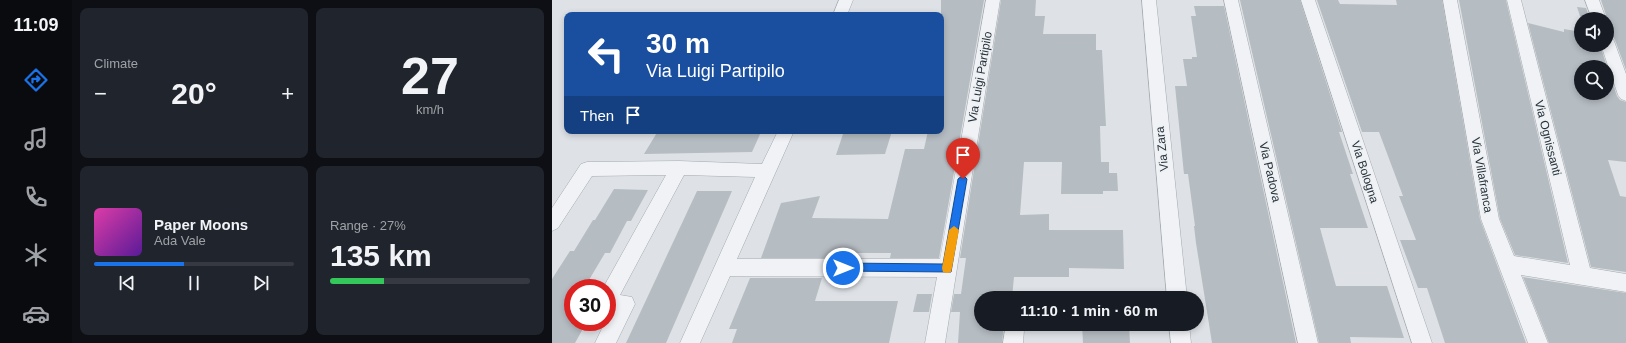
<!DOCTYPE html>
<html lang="en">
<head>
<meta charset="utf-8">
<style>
  :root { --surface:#171b24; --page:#20242c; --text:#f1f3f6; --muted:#9ea1a6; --line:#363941; --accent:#1a73e8 }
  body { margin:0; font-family:Helvetica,sans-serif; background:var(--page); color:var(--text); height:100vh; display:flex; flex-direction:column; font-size:15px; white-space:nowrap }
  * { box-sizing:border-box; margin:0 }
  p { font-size:13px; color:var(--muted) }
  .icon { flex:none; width:22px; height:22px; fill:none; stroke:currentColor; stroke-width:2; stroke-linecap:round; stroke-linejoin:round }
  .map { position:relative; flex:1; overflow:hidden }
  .details { display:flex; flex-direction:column; gap:8px; padding:8px; background:#0d0f14; width:480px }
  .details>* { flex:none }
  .hud { position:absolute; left:12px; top:12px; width:380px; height:122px; border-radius:8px; box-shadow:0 2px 6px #0003; background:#1a4fa0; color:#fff; overflow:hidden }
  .tools { position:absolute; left:1022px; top:12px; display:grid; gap:8px }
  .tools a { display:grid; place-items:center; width:40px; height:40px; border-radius:50%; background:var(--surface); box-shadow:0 2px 6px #0003; font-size:20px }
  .speed { position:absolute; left:12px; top:279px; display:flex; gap:8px; font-size:20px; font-weight:700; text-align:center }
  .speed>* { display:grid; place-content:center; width:52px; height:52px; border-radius:50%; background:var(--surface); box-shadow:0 2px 6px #0003; line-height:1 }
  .speed .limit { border:6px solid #d22; background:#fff; color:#111 }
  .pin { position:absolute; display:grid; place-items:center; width:34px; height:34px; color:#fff; margin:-41px -17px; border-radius:50% 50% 50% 0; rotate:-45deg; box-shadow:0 0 4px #0007 }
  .pin .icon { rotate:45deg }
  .me { position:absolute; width:44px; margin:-22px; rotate:90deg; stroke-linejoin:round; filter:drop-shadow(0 0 3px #0008) }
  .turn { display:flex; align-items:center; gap:14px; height:84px; padding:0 16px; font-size:18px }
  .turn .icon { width:52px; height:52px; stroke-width:2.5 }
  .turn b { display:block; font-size:28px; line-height:34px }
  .then { display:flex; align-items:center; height:38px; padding:0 16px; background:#0003; gap:8px; font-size:15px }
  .big { font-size:30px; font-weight:700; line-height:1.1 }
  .details .card { flex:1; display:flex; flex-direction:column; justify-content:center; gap:6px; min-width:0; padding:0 14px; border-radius:8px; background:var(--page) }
  .details .dial { align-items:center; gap:0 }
  .dial b { font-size:52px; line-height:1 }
  .song { display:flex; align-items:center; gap:12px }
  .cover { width:48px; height:48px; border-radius:6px; background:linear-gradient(135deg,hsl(320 70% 55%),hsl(270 70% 35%)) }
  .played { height:4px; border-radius:2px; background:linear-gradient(90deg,var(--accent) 45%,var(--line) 45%) }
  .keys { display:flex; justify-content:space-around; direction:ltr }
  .heat { display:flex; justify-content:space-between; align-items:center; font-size:22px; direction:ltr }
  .charge { height:6px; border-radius:3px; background:linear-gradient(90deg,#34c759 27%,var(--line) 0) }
  .details .tiles { flex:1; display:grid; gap:8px; grid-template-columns:repeat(2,1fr) }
  .trip { position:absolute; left:422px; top:291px; width:230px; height:40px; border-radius:20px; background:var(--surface); box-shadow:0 2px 6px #0003; font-weight:700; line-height:40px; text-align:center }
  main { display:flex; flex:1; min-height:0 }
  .menu { display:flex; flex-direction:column; width:72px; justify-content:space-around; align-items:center; background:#090b0e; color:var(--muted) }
  .menu .icon { width:28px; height:28px }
  .menu .on { color:var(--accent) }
  .menu b { font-size:18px; color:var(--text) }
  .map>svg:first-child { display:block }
</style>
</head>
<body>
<main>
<nav class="menu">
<b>11:09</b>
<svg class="icon on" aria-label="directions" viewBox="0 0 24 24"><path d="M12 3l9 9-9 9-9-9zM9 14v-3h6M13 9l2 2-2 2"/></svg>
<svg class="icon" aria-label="music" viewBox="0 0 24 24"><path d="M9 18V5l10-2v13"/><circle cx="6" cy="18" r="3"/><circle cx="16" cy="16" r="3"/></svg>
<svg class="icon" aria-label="phone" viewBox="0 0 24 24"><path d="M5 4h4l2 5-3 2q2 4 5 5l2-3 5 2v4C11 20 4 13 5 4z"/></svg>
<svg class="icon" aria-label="climate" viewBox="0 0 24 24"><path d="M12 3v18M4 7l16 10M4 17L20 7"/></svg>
<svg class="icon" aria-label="car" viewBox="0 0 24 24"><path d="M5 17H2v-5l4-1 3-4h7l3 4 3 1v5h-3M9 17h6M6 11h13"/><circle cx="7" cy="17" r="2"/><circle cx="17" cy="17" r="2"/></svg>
</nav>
<section class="details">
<div class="tiles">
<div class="card"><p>Climate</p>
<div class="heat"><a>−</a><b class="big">20°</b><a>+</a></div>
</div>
<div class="card dial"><b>27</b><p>km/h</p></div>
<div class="card">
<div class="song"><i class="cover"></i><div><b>Paper Moons</b><p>Ada Vale</p></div></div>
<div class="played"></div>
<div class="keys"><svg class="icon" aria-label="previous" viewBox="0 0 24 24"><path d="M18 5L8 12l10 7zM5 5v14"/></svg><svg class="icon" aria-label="pause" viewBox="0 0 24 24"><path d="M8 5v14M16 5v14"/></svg><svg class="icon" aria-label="next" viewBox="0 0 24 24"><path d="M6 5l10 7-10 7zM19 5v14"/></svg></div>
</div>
<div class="card"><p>Range · 27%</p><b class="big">135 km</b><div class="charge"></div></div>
</div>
</section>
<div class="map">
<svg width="1074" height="343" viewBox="0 0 1074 343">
  <rect width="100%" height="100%" fill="#dee2e6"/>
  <g fill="#b5bcc2">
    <polygon points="389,0 432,0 387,258 338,258 339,253 277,253 276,258 209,258 229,203 268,196 260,218 336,219 353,149 372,149 376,131 389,131"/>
    <polygon points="449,0 484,0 483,16 493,16 491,34 544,34 544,50 550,50 554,126 548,126 549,162 557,162 557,173 565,173 566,191 551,191 551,194 509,194 510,162 472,162 468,215 497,214 497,230 571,230 572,269 517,268 517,277 462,277 460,298 429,298 429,324 452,324 450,343 406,343 408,312 399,312 402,294 409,294 414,258 408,258"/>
    <polygon points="688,0 748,0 790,132 787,132 801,174 798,174 816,228 768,228 784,286 835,286 852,338 798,337 799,343 767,343"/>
    <polygon points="765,0 786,0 788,4 845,5 844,0 890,0 928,219 974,343 893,343 875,288 866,288 848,240 864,240 847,196 851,196 827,132 810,132"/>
    <polygon points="907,0 954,0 1016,263 963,255 948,219"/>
    <polygon points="1049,0 1074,0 1074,70 1063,40 1061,37 1055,35 1055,18"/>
    <polygon points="642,6 672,6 744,343 660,343 644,243 642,226 643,226 636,174 632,174 623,86 635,86 631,59 640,59 640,57 645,57 639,16 644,16"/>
    <polygon points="1025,7 1034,8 1038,19 1029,19"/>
    <polygon points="976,23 1012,32 1012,29 1029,32 1029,45 1048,45 1055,67 1029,67 1029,93 1055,93 1055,67 1065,96 1068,100 1074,102 1074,162 1056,160 1068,196 1074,197 1074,272 1039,267"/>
    <polygon points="106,131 187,131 209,132 200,152 92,154"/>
    <polygon points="292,131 340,131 333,154 284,155"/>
    <polygon points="62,189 96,190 79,221 75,221 58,253 53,253 34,285 30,288 21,288 21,325 33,325 23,343 0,343 0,279 18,251 22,251 41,220 43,220"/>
    <polygon points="145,191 180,191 114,343 74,343"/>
    <polygon points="971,277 1074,293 1074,343 997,343"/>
    <polygon points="198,278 270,278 263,301 346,301 337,343 180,343 185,329 177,329"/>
    <polygon points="365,294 380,294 377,312 361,312"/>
    <polygon points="530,324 577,324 578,343 531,343"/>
  </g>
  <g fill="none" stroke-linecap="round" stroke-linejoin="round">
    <g stroke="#a4aaaf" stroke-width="1">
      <g id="minor">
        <polygon points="287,0 301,0 295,15 281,15"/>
        <polygon points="434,0 448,0 393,343 373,343 385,277 178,276 148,343 128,343 203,177 132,175 68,295 80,297 83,304 64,343 43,343 53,322 55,322 58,313 55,313 55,288 51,288 114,175 40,176 6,228 0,231 0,208 29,164 35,162 127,161 210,164 226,131 242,131 185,259 388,259"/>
        <polygon points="590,0 604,0 635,298 615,298"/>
        <polygon points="672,0 686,0 766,343 746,343"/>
        <polygon points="749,0 763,0 880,343 860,343"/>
        <polygon points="891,0 905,0 947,219 962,256 1018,265 955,0 969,0 1038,268 1074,274 1074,292 969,275 996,343 976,343 929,219"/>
        <polygon points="1033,0 1047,0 1054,19 1040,19"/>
        <polygon points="1055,36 1060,38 1062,41 1074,74 1074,101 1069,99 1066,95 1049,45 1055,45"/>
        <polygon points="454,324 470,324 472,330 471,343 451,343"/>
        <polygon points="617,324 637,324 639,343 619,343"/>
      </g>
    </g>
    <use href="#minor" fill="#f0f2f5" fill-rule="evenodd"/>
  </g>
  <polygon fill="#1a73e8" stroke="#114b97" points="411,175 415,179 399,272 287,271 286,268 287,265 291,263 391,264 406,179"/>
  <polygon fill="#f59e0b" points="402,226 407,230 400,268 399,272 395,273 391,272 390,268 397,230"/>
  <g text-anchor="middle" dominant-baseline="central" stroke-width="3" stroke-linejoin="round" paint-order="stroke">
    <g font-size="12" fill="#28323b" stroke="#edf1f4">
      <text transform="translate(428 77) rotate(-80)">Via Luigi Partipilo</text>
      <text transform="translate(996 138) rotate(76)">Via Ognissanti</text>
      <text transform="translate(610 149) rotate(-96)">Via Zara</text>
      <text transform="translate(718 172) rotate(77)">Via Padova</text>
      <text transform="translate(813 172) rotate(72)">Via Bologna</text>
      <text transform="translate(930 175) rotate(80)">Via Villafranca</text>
    </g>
  </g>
</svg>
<div class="tools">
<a><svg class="icon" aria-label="sound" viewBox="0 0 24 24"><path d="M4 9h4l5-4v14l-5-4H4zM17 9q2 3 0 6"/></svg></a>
<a><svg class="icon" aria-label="search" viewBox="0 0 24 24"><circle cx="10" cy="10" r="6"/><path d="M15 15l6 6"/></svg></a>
</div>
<div class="speed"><div class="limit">30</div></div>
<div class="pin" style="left:411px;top:179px;background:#d93025"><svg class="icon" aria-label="arrive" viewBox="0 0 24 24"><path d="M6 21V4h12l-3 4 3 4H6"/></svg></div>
<svg class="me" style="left:291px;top:268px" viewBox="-20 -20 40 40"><circle r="17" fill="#1a73e8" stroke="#fff" stroke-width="3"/><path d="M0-11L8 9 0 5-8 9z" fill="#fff"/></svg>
<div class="trip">11:10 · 1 min · 60 m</div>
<div class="hud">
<div class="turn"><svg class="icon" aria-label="left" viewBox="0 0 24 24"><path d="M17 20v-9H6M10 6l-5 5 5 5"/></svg><div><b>30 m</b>Via Luigi Partipilo</div></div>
<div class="then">Then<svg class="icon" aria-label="arrive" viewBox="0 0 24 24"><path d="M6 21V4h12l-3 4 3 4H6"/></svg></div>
</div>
</div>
</main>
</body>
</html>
